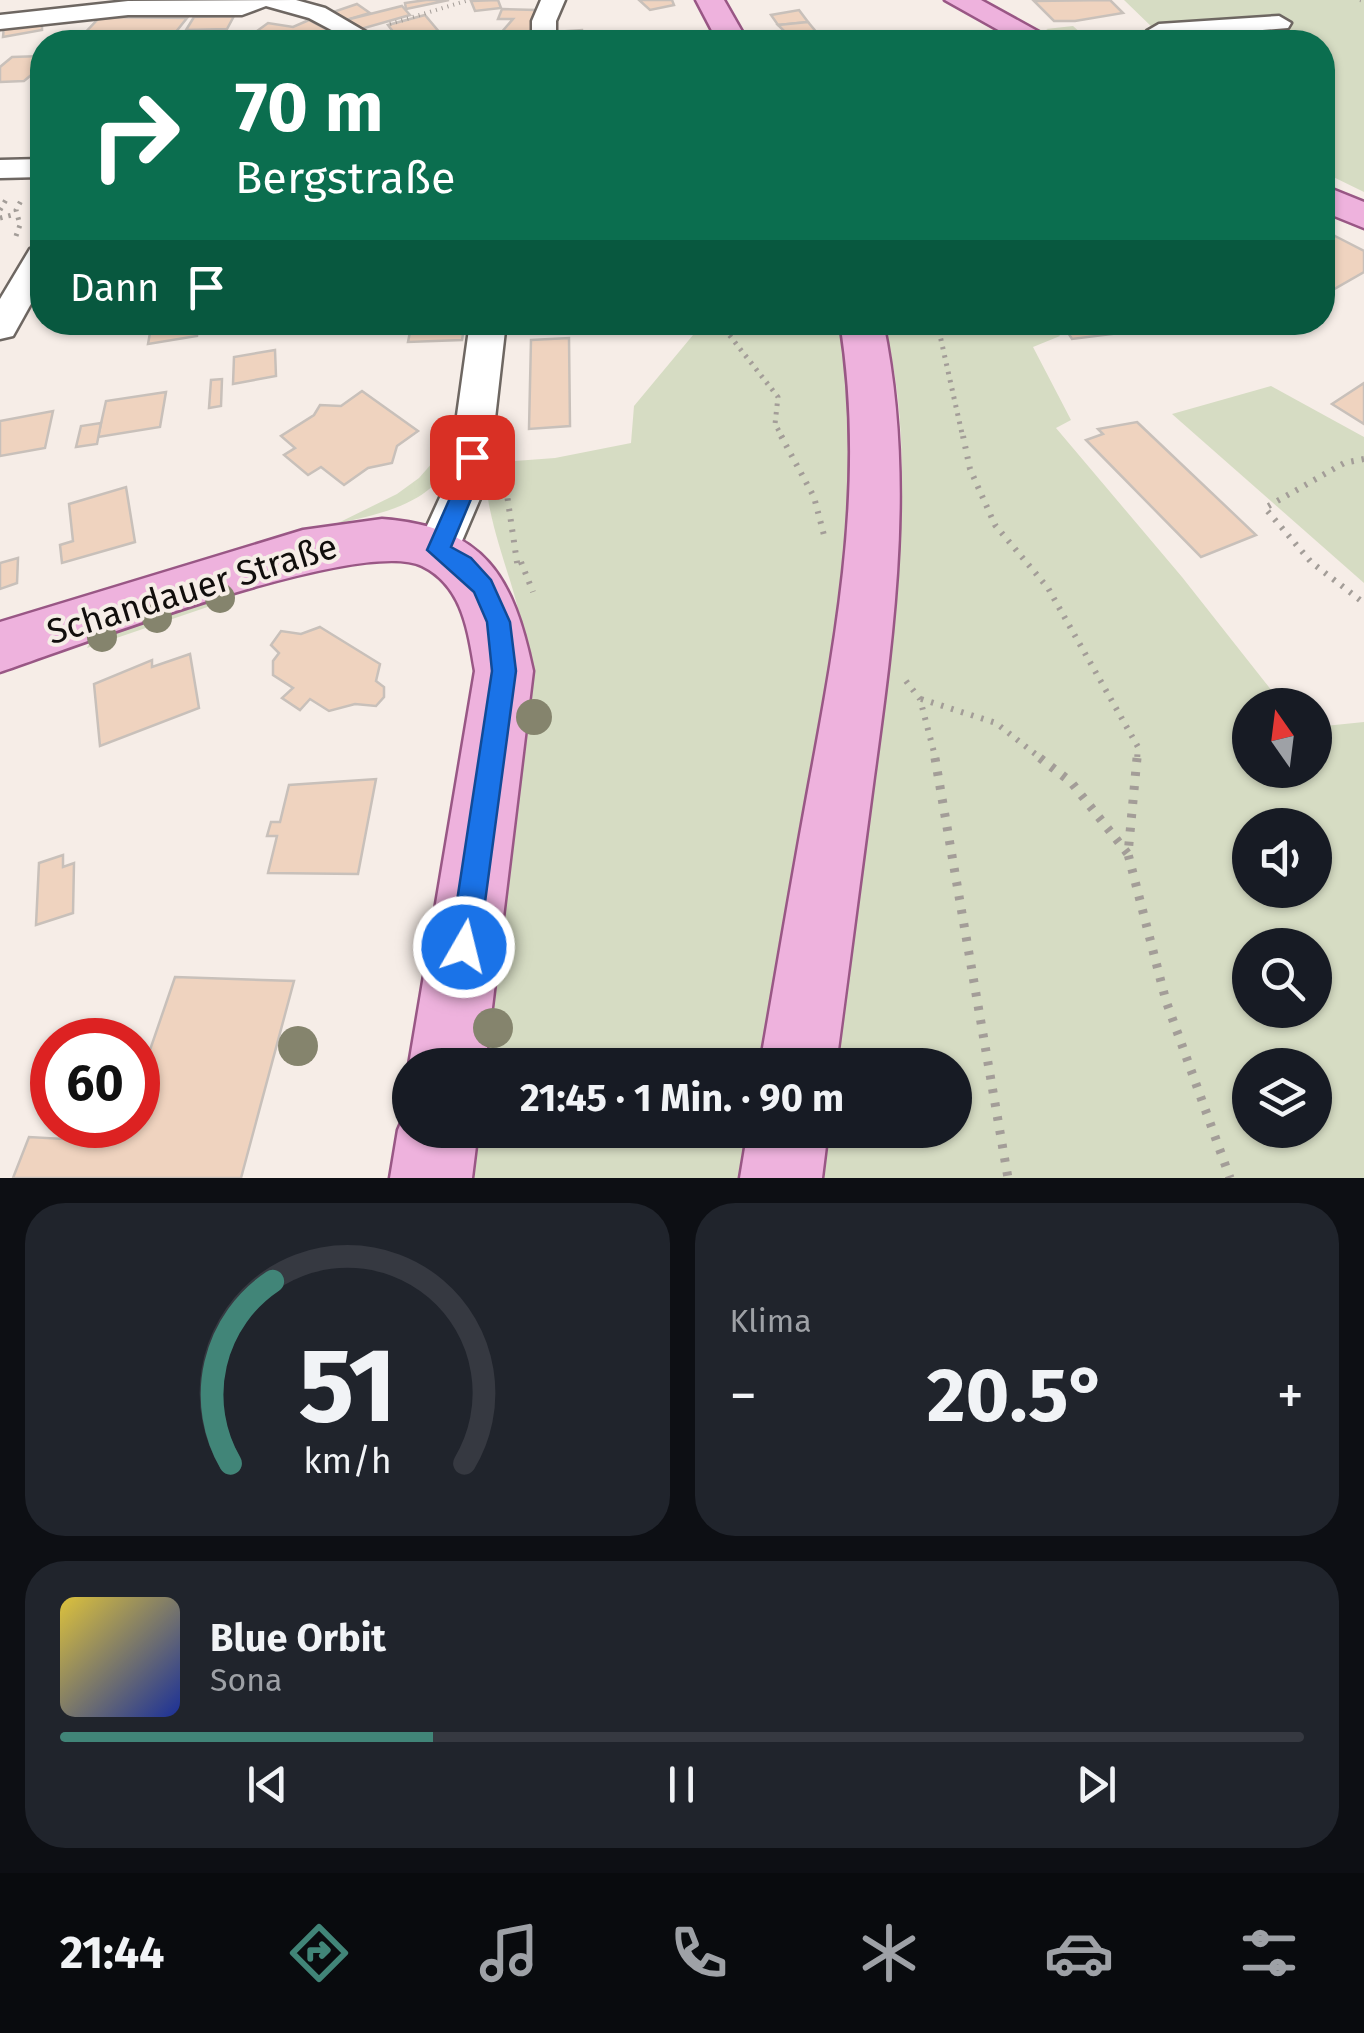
<!DOCTYPE html>
<html lang="de">
<head>
<meta charset="utf-8">
<style>
  :root { --surface:#171b24; --page:#20242c; --text:#f1f3f6; --muted:#9ea1a6; --line:#363941; --accent:#418578 }
  body { margin:0; font-family:"Fira Sans",sans-serif; background:var(--page); color:var(--text); height:100vh; display:flex; flex-direction:column; font-size:38px; white-space:nowrap }
  * { box-sizing:border-box; margin:0 }
  p { font-size:32px; color:var(--muted) }
  .icon { flex:none; width:55px; height:55px; fill:none; stroke:currentColor; stroke-width:2; stroke-linecap:round; stroke-linejoin:round }
  .map { position:relative; height:1178px; overflow:hidden }
  .sheet { display:flex; flex-direction:column; gap:25px; padding:25px; background:#0d0f14; flex:1 }
  .sheet>* { flex:none }
  .banner { position:absolute; left:30px; top:30px; width:1305px; height:305px; border-radius:40px; box-shadow:0 2px 8px #0004; background:#0b6e4f; color:#fff; overflow:hidden }
  .needle { width:65px; rotate:346deg }
  .tools { position:absolute; left:1232px; top:688px; display:grid; gap:20px }
  .tools a { display:grid; place-items:center; width:100px; height:100px; border-radius:50%; background:var(--surface); box-shadow:0 2px 8px #0004; font-size:50px }
  .speed { position:absolute; left:30px; top:1018px; display:flex; gap:20px; font-size:50px; font-weight:700; text-align:center }
  .speed>* { display:grid; place-content:center; width:130px; height:130px; border-radius:50%; background:var(--surface); box-shadow:0 2px 8px #0004; line-height:1 }
  .speed .limit { border:15px solid #d22; background:#fff; color:#111 }
  .pin { position:absolute; display:grid; place-items:center; width:85px; height:85px; color:#fff; margin:-42px; border-radius:20px; box-shadow:0 5px 15px #0006 }
  .me { position:absolute; width:110px; margin:-55px; rotate:8deg; stroke-linejoin:round; filter:drop-shadow(0 0 8px #0008) }
  .turn { display:flex; align-items:center; gap:35px; height:210px; padding:0 40px; font-size:45px }
  .turn .icon { width:130px; height:130px; stroke-width:2.5 }
  .turn b { display:block; font-size:70px; line-height:85px }
  .then { display:flex; align-items:center; height:95px; padding:0 40px; background:#0003; gap:20px; font-size:38px }
  .big { font-size:75px; font-weight:700; line-height:1.1 }
  .sheet .tile { flex:1; display:flex; flex-direction:column; justify-content:center; gap:15px; min-width:0; padding:0 35px; border-radius:40px; background:var(--page) }
  .sheet .dial { align-items:center; gap:0 }
  .dial svg { height:260px; overflow:visible; fill:none; stroke:var(--line); stroke-width:7; stroke-linecap:round; text-anchor:middle }
  .dial text { fill:var(--text); stroke:none }
  .song { display:flex; align-items:center; gap:30px }
  .cover { width:120px; height:120px; border-radius:15px; background:linear-gradient(135deg,hsl(50 70% 55%),hsl(230 70% 35%)) }
  .played { height:10px; border-radius:5px; background:linear-gradient(90deg,var(--accent) 30%,var(--line) 30%) }
  .keys { display:flex; justify-content:space-around; direction:ltr }
  .heat { display:flex; justify-content:space-between; align-items:center; font-size:55px; direction:ltr }
  .sheet .tiles { flex:1; display:grid; gap:25px; grid-template-columns:1fr 1fr }
  .tile:last-child { grid-column:span 2 }
  .trip { position:absolute; left:392px; top:1048px; width:580px; height:100px; border-radius:50px; background:var(--surface); box-shadow:0 2px 8px #0004; font-weight:700; line-height:100px; text-align:center }
  .tabs { display:flex; height:160px; justify-content:space-around; align-items:center; background:#090b0e; color:var(--muted) }
  .tabs .icon { width:70px; height:70px }
  .tabs .current { color:var(--accent) }
  .tabs b { font-size:45px; color:var(--text) }
  .map>svg:first-child { display:block }
</style>
</head>
<body>
<div class="map">
<svg width="1364" height="1178" viewBox="0 0 1364 1178">
  <rect width="100%" height="100%" fill="#f6ede7"/>
  <g fill="#d6dcc3" fill-rule="evenodd">
    <polygon points="1124,0 1364,0 1364,192 1323,172 1322,42 1071,42 1046,29 1073,26 1082,34 1154,29"/>
    <path d="M703 323H846L852 363 849 549 765 1065H479L525 641C513 569 481 522 485 445L496 446 500 462 555 458 631 443 634 406Z"/>
    <path d="M884 323H1051L1060 336 1033 347 1071 420 1056 428 1182 577 1283 705H1250V770H1315V727L1364 722V1178H817L822 1130H955V1065H829C840 966 853 868 869 770 891 623 922 469 884 323ZM1250 825H1315V890H1250ZM1250 945H1315V1010H1250ZM1250 1065H1315V1130H1250Z"/>
    <polygon points="1271,386 1364,437 1364,583 1172,414"/>
    <path d="M448 445 452 448C446 502 379 514 336 524L397 494 419 478Z"/>
    <polygon points="230,590 231,599 87,648 92,638"/>
    <polygon points="471,1130 752,1130 743,1178 465,1178"/>
  </g>
  <g fill="#efd3bf" stroke="#c8c0ba" stroke-width="2.5">
    <polygon points="449,0 406,9 405,3 426,0"/>
    <polygon points="498,0 501,8 475,11 471,1"/>
    <polygon points="639,0 672,0 674,5 650,10"/>
    <polygon points="1110,0 1123,13 1075,21 1054,21 1034,1"/>
    <polygon points="357,4 370,13 346,20 333,12"/>
    <polygon points="402,6 410,15 361,29 346,20"/>
    <polygon points="502,9 536,10 531,32 500,34 513,19 498,19"/>
    <polygon points="799,10 808,22 778,25 771,15"/>
    <polygon points="425,15 440,33 400,41 388,25"/>
    <polygon points="234,16 227,29 186,30 194,17"/>
    <polygon points="100,17 187,18 175,33 179,34 81,37"/>
    <polygon points="42,20 42,30 3,37 4,26"/>
    <polygon points="309,20 350,42 292,42 257,31 268,23 293,27"/>
    <polygon points="808,22 818,34 790,37 778,25"/>
    <polygon points="582,30 583,39 597,38 597,42 556,42 555,32"/>
    <polygon points="531,32 532,42 509,42 501,34"/>
    <polygon points="42,56 42,66 24,81 0,82 0,67 12,57"/>
    <polygon points="1335,236 1364,251 1364,272 1322,296 1322,242"/>
    <polygon points="152,322 198,322 197,336 148,344"/>
    <polygon points="412,322 465,322 462,340 408,342"/>
    <polygon points="1061,322 1193,322 1193,324 1072,339"/>
    <polygon points="569,338 570,426 529,429 531,340"/>
    <polygon points="275,350 276,376 233,384 234,357"/>
    <polygon points="222,379 221,406 209,408 211,380"/>
    <polygon points="1364,383 1364,424 1332,404"/>
    <polygon points="362,391 418,431 397,446 392,463 368,468 344,485 321,467 308,475 284,455 295,448 281,436 314,415 320,405 341,406"/>
    <polygon points="166,392 160,427 98,437 106,401"/>
    <polygon points="53,411 45,448 0,456 0,421"/>
    <polygon points="1137,422 1256,535 1201,557 1086,440 1103,434 1098,429"/>
    <polygon points="101,423 97,444 76,447 81,426"/>
    <polygon points="126,487 135,542 62,563 60,545 73,541 69,504"/>
    <polygon points="18,558 17,583 0,589 0,563"/>
    <polygon points="320,627 380,664 376,681 384,687 384,697 376,706 355,704 329,711 310,699 300,710 282,698 293,688 273,675 273,661 279,653 271,645 281,631 301,634"/>
    <polygon points="190,654 199,708 100,746 94,684 152,660 152,667"/>
    <polygon points="376,779 358,874 268,873 277,836 267,836 271,822 280,822 289,785"/>
    <polygon points="63,855 63,867 74,863 73,913 36,925 39,863"/>
    <polygon points="175,977 294,981 241,1178 13,1178 29,1137 118,1142 124,1125 138,1125 138,1085"/>
  </g>
  <g fill="none" stroke-linecap="round" stroke-linejoin="round">
    <g stroke="#6e6762" stroke-width="5">
      <g id="minor">
        <polygon points="296,0 325,8 383,42 354,42 309,18 266,6 242,15 128,15 0,29 0,15 128,1"/>
        <polygon points="541,0 565,0 556,21 556,42 532,42 532,21"/>
        <polygon points="1279,16 1291,23 1288,28 1159,38 1147,31 1159,24"/>
        <polygon points="42,159 42,177 0,178 0,160"/>
        <polygon points="42,246 42,284 13,336 0,339 0,299 30,249"/>
        <polygon points="470,322 506,322 488,480 453,562 438,567 423,562 416,550 448,480"/>
      </g>
    </g>
    <g stroke="#995785" stroke-width="5">
      <g id="major">
        <polygon points="696,0 724,0 748,42 718,42"/>
        <polygon points="945,0 981,0 1057,42 1020,42"/>
        <polygon points="1322,185 1364,202 1364,228 1322,211"/>
        <path d="M840 322H883C915 475 895 624 874 777 861 873 849 969 836 1065H760C777 968 793 871 811 774 839 623 865 475 840 322Z"/>
        <path d="M382 519C485 527 513 576 533 671L485 1065H409L475 671C468 631 463 586 422 566 360 536 75 647 0 672V622L303 530Z"/>
        <polygon points="410,1102 410,1130 478,1130 472,1178 390,1178 398,1130"/>
        <polygon points="748,1130 828,1130 822,1178 740,1178"/>
      </g>
    </g>
    <g stroke="#a39d98" stroke-width="4" stroke-dasharray="1 5" stroke-linecap="butt">
      <polyline points="1360,0 1364,1"/>
      <polyline points="390,24 469,0"/>
    </g>
    <g stroke="#a39d98" stroke-width="5" stroke-dasharray="2.5 6" stroke-linecap="butt">
      <polyline points="0,210 7,198"/>
      <polyline points="0,218 16,214"/>
      <polyline points="16,236 20,225 16,210 23,197"/>
      <polyline points="719,322 778,397 775,424 783,438"/>
      <polyline points="937,322 963,438"/>
    </g>
    <g stroke="#a39d98" stroke-width="6" stroke-dasharray="2.5 8" stroke-linecap="butt">
      <polyline points="781,436 814,497 825,539"/>
      <polyline points="963,436 970,469 995,525 1048,588 1138,747 1137,760"/>
      <polyline points="1364,459 1344,463 1265,508 1311,562 1364,603"/>
      <polyline points="506,488 518,569"/>
      <polyline points="521,562 533,592"/>
      <polyline points="906,681 920,699 936,760"/>
      <polyline points="921,699 996,723 1043,760"/>
    </g>
    <g stroke="#a39d98" stroke-width="9" stroke-dasharray="4 10" stroke-linecap="butt">
      <polyline points="935,758 1008,1178"/>
      <polyline points="1040,758 1071,782 1128,854"/>
      <polyline points="1137,758 1128,854 1166,1001 1230,1178"/>
    </g>
    <use href="#minor" fill="#fff" fill-rule="evenodd"/>
    <use href="#major" fill="#eeb2dd" fill-rule="evenodd"/>
  </g>
  <g fill="#85846d">
    <circle cx="220" cy="598" r="15"/>
    <circle cx="157" cy="618" r="15"/>
    <circle cx="102" cy="637" r="15"/>
    <circle cx="534" cy="717" r="18"/>
    <circle cx="493" cy="1028" r="20"/>
    <circle cx="298" cy="1046" r="20"/>
  </g>
  <polygon fill="#1a73e8" stroke="#114b97" stroke-width="2.5" points="472,450 482,457 479,480 451,547 471,558 491,580 510,622 516,671 479,947 475,957 464,961 454,957 450,947 492,671 487,622 474,592 427,550 458,480 462,457"/>
  <g text-anchor="middle" dominant-baseline="central" stroke-width="8" stroke-linejoin="round" paint-order="stroke">
    <g font-size="35" fill="#110e0c" stroke="#f6ede7">
      <text transform="translate(192 589) rotate(-17)">Schandauer Straße</text>
    </g>
  </g>
</svg>
<div class="tools">
<a><svg class="needle" viewBox="-14 -14 28 28"><path d="M0-13l5 13h-10z" fill="#e53935"/><path d="M0 13l5-13h-10z" fill="#9ea1a6"/></svg></a>
<a><svg class="icon" aria-label="sound" viewBox="0 0 24 24"><path d="M4 9h4l5-4v14l-5-4H4zM17 9q2 3 0 6"/></svg></a>
<a><svg class="icon" aria-label="search" viewBox="0 0 24 24"><circle cx="10" cy="10" r="6"/><path d="M15 15l6 6"/></svg></a>
<a><svg class="icon" aria-label="layers" viewBox="0 0 24 24"><path d="M12 4l9 5-9 5-9-5zM3 14l9 5 9-5"/></svg></a>
</div>
<div class="speed"><div class="limit">60</div></div>
<div class="pin" style="left:472px;top:457px;background:#d93025"><svg class="icon" aria-label="arrive" viewBox="0 0 24 24"><path d="M6 21V4h12l-3 4 3 4H6"/></svg></div>
<svg class="me" style="left:464px;top:947px" viewBox="-20 -20 40 40"><circle r="17" fill="#1a73e8" stroke="#fff" stroke-width="3"/><path d="M0-11L8 9 0 5-8 9z" fill="#fff"/></svg>
<div class="trip">21:45 · 1 Min. · 90 m</div>
<div class="banner">
<div class="turn"><svg class="icon" aria-label="right" viewBox="0 0 24 24"><path d="M7 20v-9h11M14 6l5 5-5 5"/></svg><div><b>70 m</b>Bergstraße</div></div>
<div class="then">Dann<svg class="icon" aria-label="arrive" viewBox="0 0 24 24"><path d="M6 21V4h12l-3 4 3 4H6"/></svg></div>
</div>
</div>
<section class="sheet">
<div class="tiles">
<div class="tile dial"><svg viewBox="0 0 100 80">
<path d="M14 69A42 42 0 1 1 86 69"/>
<path d="M14 69A42 42 0 0 1 27 13" stroke="#418578"/>
<text x="50" y="56" font-size="32" font-weight="700">51</text>
<text x="50" y="72" font-size="11">km/h</text>
</svg></div>
<div class="tile"><p>Klima</p>
<div class="heat"><a>−</a><b class="big">20.5°</b><a>+</a></div>
</div>
<div class="tile">
<div class="song"><i class="cover"></i><div><b>Blue Orbit</b><p>Sona</p></div></div>
<div class="played"></div>
<div class="keys"><svg class="icon" aria-label="previous" viewBox="0 0 24 24"><path d="M18 5L8 12l10 7zM5 5v14"/></svg><svg class="icon" aria-label="pause" viewBox="0 0 24 24"><path d="M8 5v14M16 5v14"/></svg><svg class="icon" aria-label="next" viewBox="0 0 24 24"><path d="M6 5l10 7-10 7zM19 5v14"/></svg></div>
</div>
</div>
</section>
<nav class="tabs">
<b>21:44</b>
<svg class="icon current" aria-label="directions" viewBox="0 0 24 24"><path d="M12 3l9 9-9 9-9-9zM9 14v-3h6M13 9l2 2-2 2"/></svg>
<svg class="icon" aria-label="music" viewBox="0 0 24 24"><path d="M9 18V5l10-2v13"/><circle cx="6" cy="18" r="3"/><circle cx="16" cy="16" r="3"/></svg>
<svg class="icon" aria-label="phone" viewBox="0 0 24 24"><path d="M5 4h4l2 5-3 2q2 4 5 5l2-3 5 2v4C11 20 4 13 5 4z"/></svg>
<svg class="icon" aria-label="climate" viewBox="0 0 24 24"><path d="M12 3v18M4 7l16 10M4 17L20 7"/></svg>
<svg class="icon" aria-label="car" viewBox="0 0 24 24"><path d="M5 17H2v-5l4-1 3-4h7l3 4 3 1v5h-3M9 17h6M6 11h13"/><circle cx="7" cy="17" r="2"/><circle cx="17" cy="17" r="2"/></svg>
<svg class="icon" aria-label="filters" viewBox="0 0 24 24"><path d="M4 7h16M4 17h16"/><circle cx="9" cy="7" r="2"/><circle cx="15" cy="17" r="2"/></svg>
</nav>
</body>
</html>
